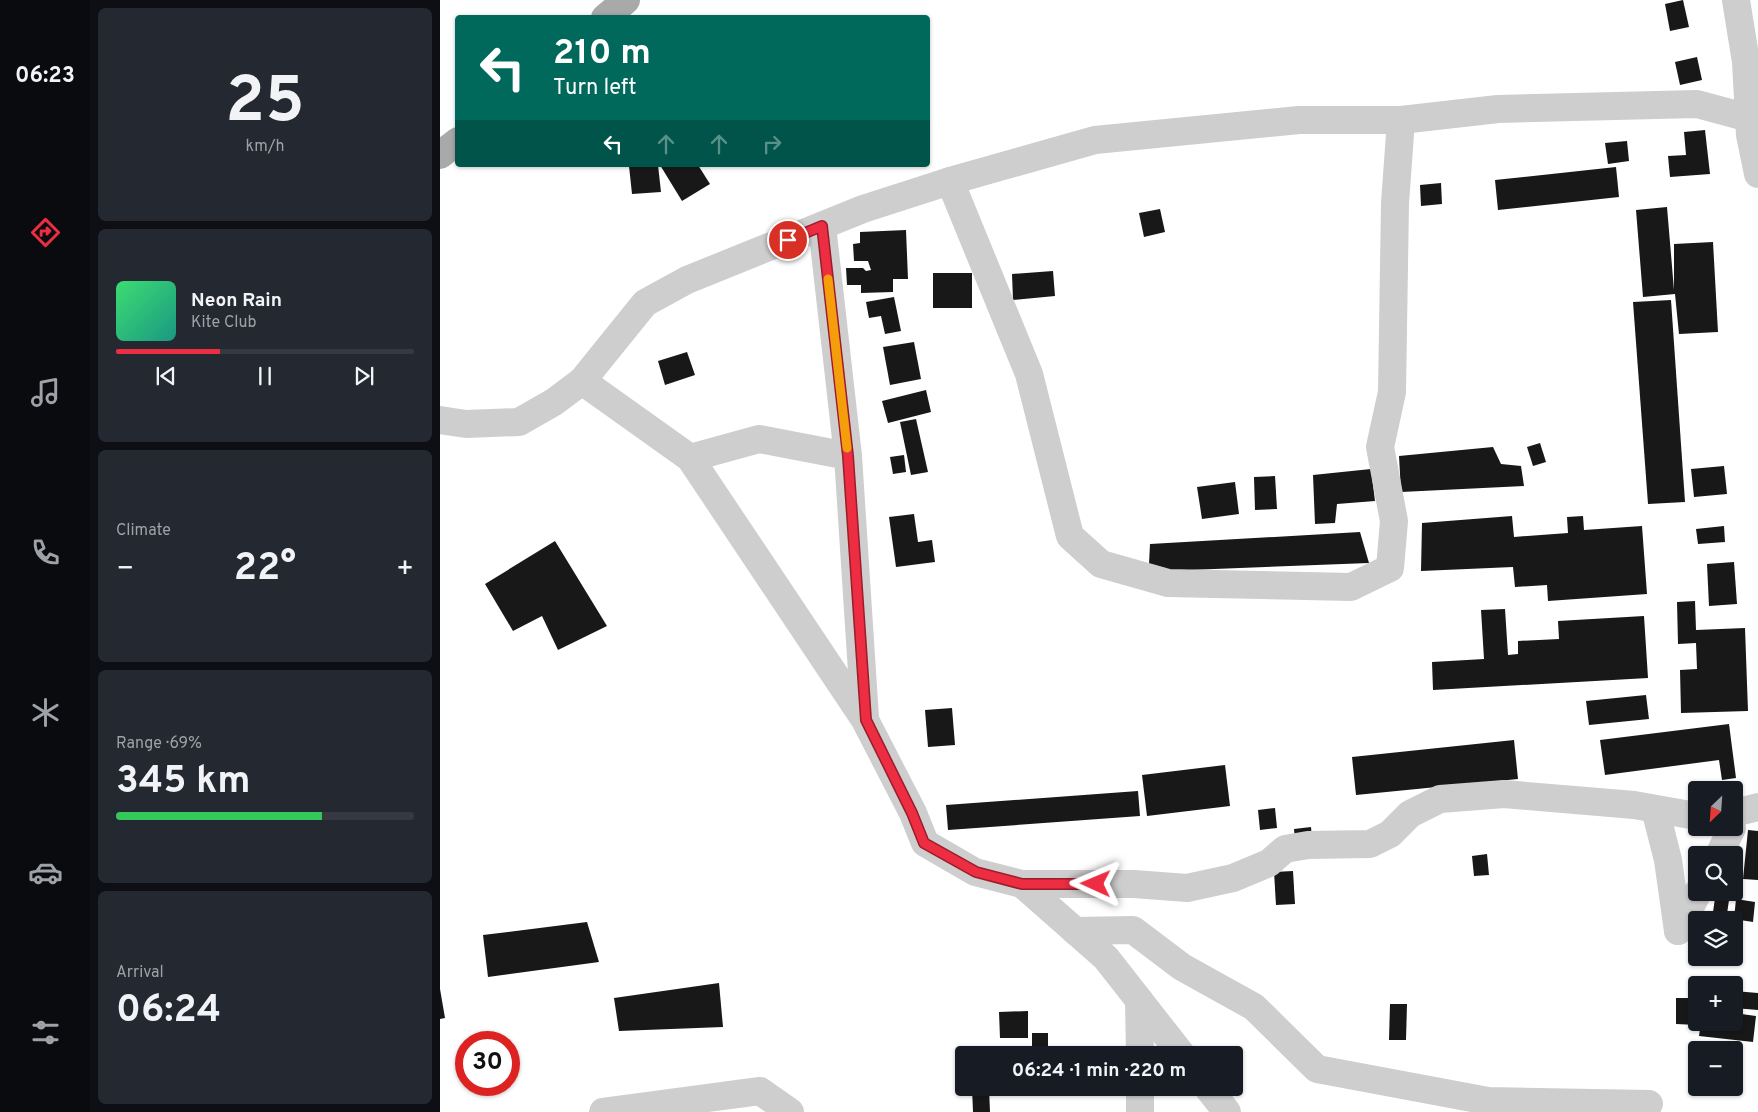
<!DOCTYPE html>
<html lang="en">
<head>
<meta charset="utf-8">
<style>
  :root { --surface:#171b24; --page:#242831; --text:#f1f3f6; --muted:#9ea1a6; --line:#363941; --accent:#ed2d41 }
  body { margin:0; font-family:Overpass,sans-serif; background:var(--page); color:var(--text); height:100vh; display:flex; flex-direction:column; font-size:19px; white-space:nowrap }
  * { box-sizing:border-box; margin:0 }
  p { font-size:16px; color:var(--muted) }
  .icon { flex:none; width:28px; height:28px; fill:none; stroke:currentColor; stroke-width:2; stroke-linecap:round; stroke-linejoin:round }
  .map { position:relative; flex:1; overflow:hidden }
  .details { display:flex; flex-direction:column; gap:8px; padding:8px; background:#0d0f14; width:350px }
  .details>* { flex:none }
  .hud { position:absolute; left:15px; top:15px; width:475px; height:152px; border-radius:5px; box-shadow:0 1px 4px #0004; background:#00695c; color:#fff; overflow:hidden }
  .needle { width:32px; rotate:205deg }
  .fabs { position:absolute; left:1248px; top:781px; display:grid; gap:10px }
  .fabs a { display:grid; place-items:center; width:55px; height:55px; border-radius:5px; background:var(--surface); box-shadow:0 1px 4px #0004; font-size:25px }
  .speed { position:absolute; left:15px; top:1031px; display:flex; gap:10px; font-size:25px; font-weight:700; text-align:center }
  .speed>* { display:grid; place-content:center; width:65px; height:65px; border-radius:50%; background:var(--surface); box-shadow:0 1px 4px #0004; line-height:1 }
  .speed .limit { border:8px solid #d22; background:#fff; color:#111 }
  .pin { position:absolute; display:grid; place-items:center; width:42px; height:42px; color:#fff; margin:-21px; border:2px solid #fff; border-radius:50%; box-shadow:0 1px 5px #0007 }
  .me { position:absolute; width:55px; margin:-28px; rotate:271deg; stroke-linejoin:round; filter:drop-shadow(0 0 4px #0008) }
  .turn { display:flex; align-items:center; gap:18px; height:105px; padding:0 15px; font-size:22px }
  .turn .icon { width:65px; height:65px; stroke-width:2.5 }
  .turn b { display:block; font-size:35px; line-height:42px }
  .lanes { display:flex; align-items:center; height:48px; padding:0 15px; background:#0003; justify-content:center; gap:25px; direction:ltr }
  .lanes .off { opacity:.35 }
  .big { font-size:38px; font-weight:700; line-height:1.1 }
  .details .widget { flex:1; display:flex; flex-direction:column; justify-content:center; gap:8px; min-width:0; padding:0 18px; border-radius:8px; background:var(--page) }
  .details .dial { align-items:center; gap:0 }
  .dial b { font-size:65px; line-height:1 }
  .song { display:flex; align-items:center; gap:15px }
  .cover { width:60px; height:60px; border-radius:8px; background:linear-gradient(135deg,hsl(140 70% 55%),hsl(170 70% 35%)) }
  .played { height:5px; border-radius:2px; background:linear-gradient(90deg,var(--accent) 35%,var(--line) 35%) }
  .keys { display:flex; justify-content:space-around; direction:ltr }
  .heat { display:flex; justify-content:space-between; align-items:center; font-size:28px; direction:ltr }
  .charge { height:8px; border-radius:4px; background:linear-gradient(90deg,#34c759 69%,var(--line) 0) }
  .trip { position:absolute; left:515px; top:1046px; width:288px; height:50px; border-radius:5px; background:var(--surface); box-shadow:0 1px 4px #0004; font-weight:700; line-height:50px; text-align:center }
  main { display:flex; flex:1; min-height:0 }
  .tab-bar { display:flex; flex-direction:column; width:90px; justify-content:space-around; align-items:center; background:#090b0e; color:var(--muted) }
  .tab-bar .icon { width:35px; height:35px }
  .tab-bar .current { color:var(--accent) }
  .tab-bar b { font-size:22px; color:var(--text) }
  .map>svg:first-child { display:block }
</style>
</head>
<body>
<main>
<nav class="tab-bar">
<b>06:23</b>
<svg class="icon current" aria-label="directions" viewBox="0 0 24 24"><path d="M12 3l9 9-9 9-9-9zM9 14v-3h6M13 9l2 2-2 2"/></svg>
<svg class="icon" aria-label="music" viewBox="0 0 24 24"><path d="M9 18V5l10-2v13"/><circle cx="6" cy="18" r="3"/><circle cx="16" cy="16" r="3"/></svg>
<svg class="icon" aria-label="phone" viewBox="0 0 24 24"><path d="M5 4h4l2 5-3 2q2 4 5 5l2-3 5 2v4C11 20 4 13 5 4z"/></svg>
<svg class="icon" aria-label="climate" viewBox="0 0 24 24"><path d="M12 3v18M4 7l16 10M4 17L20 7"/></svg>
<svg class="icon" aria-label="car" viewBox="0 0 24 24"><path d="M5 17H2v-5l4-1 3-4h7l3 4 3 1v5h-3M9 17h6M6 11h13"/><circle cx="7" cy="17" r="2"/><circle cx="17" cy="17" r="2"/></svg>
<svg class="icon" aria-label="filters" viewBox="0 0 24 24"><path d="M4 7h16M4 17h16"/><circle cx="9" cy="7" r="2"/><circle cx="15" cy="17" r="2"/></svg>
</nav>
<section class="details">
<div class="widget dial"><b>25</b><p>km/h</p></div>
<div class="widget">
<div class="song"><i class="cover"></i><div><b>Neon Rain</b><p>Kite Club</p></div></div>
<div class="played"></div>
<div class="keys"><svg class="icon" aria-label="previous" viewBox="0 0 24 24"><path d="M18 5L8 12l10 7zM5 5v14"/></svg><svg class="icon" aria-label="pause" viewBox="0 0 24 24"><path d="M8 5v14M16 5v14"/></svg><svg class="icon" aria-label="next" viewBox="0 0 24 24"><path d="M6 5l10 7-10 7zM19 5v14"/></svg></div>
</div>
<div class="widget"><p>Climate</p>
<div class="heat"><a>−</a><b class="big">22°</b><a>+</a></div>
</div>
<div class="widget"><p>Range · 69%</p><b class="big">345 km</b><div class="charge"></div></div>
<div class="widget"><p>Arrival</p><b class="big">06:24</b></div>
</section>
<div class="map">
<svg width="1318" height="1112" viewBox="0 0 1318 1112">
  <rect width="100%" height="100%" fill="#fff"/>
  <g fill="#181818">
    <polygon points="1243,0 1249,27 1230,31 1225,4"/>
    <polygon points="1257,57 1262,80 1240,85 1235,62"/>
    <polygon points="1265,130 1270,174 1230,177 1228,156 1246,155 1244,132"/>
    <polygon points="1187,141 1189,161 1168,164 1165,143"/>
    <polygon points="218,165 221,192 192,194 189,166"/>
    <polygon points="220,165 258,165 270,184 242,201"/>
    <polygon points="1176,167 1179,197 1058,210 1055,180"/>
    <polygon points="1001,183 1002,204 981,206 980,185"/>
    <polygon points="1227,207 1234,290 1234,244 1273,242 1278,332 1239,334 1235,294 1203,297 1196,210"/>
    <polygon points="720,209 725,232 704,237 699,213"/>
    <polygon points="466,230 468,279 453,279 453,292 421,293 421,285 407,285 406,268 423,268 426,271 431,270 428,261 414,261 413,244 420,243 420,232"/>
    <polygon points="613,271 615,296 573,300 572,274"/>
    <rect x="493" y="273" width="39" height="35"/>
    <polygon points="454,297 461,331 445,334 441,316 429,318 426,302"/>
    <polygon points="1231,300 1245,502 1208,504 1193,302"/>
    <polygon points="474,342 481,379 450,385 443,347"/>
    <polygon points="247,352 255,375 225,385 218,361"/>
    <polygon points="486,390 491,412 448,423 442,401"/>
    <polygon points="476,419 488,472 471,475 460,422"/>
    <polygon points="1100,443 1106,462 1093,466 1087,447"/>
    <polygon points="1053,447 1061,464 1081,466 1084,486 961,492 959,456"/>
    <polygon points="464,455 466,472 453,474 450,457"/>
    <polygon points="1284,466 1287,494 1254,497 1251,469"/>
    <polygon points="931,469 935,501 897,504 895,523 875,524 873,475"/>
    <polygon points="835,476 837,509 815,510 814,477"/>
    <polygon points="795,482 799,514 762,519 757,487"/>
    <polygon points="474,514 478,542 492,540 495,562 456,567 449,517"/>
    <polygon points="1072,516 1074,537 1128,533 1127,517 1143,516 1144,530 1202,526 1207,594 1108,601 1107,585 1075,587 1073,567 981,571 982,523"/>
    <polygon points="1284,526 1285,542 1258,544 1256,529"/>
    <polygon points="920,532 929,563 723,571 709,564 710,544"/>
    <polygon points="115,541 167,626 118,650 102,616 73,631 45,584"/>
    <polygon points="1294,562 1297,604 1269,606 1267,564"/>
    <polygon points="1255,601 1256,630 1305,628 1308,711 1241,713 1240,670 1257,669 1256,643 1238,644 1237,602"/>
    <polygon points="1065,609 1068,655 1078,654 1078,641 1119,639 1118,621 1204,616 1208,678 993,690 992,662 1044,659 1041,610"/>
    <polygon points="1206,695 1209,719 1149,725 1146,701"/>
    <polygon points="512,708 515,745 488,747 485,710"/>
    <polygon points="1289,724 1296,778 1282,780 1279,760 1165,775 1160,740"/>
    <polygon points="1074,740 1078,779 916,795 912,757"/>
    <polygon points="785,765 790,806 707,816 702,775"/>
    <polygon points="698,791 700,816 508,830 506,805"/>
    <polygon points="835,808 837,828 820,830 818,810"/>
    <polygon points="871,827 872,839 855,840 854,829"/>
    <polygon points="1308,830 1318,831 1318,880 1303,879"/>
    <polygon points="1047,854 1049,875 1034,876 1032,856"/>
    <polygon points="853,871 855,904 836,905 834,872"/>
    <polygon points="1275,898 1289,900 1287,914 1273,912"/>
    <polygon points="1296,899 1315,902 1313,922 1294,919"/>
    <polygon points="147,922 159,962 48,977 43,935"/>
    <polygon points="279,983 283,1027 179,1031 174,998"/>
    <polygon points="0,989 5,1018 0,1019"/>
    <polygon points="1294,991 1318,993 1318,1010 1294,1008"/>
    <polygon points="1236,998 1256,998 1257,1025 1236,1024"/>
    <polygon points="950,1004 967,1004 966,1040 949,1040"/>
    <polygon points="588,1011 588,1038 560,1038 559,1012"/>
    <polygon points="1294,1013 1316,1016 1313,1042 1259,1036 1261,1022 1294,1022"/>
    <rect x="592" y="1033" width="16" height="22"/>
    <polygon points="532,1088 549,1088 550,1112 533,1112"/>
  </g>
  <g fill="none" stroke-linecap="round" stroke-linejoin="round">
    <g stroke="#cecece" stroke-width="28">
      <polyline points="1296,0 1306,62 1310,135 1318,174"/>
      <polyline points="510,181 589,374 630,536 661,564 728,583 911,587 950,568 954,521 940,447 952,392 955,203 961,120"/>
      <polyline points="382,226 408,456 425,718"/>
      <polyline points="142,381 250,458 425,720 473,813 485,843 535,872 582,884 694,884 747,888 793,878 829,863 845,849 868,845 930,844 950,834 970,814 1000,799 1064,794 1194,805 1256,816"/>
      <polyline points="0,420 26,424 79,422 114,402 142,381 205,303 247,280 423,209 510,181 655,140 859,120 961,120 1058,109 1257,104 1309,118 1318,118"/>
      <polyline points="250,458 319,439 408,456"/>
      <polyline points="1215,809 1228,860 1238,931"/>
      <polyline points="1294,813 1318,807"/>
      <polyline points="1279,855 1292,828"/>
      <polyline points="582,884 666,958 742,1055"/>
      <polyline points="635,931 693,930 742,967 814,1007 877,1069 1048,1101 1209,1104"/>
      <polyline points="1238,931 1258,892"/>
      <polyline points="699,1000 700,1055"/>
      <polyline points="700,1088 700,1112"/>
      <polyline points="768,1088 787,1112"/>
      <polyline points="163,1112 320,1091 350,1112"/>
    </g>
    <g stroke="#a9a9a9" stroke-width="28">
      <polyline points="165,18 186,0"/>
      <polyline points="0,155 18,141"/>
    </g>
  </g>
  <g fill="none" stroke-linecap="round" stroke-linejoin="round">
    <g stroke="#9a1d2a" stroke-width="12">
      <polyline id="route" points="348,240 382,226 408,456 426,720 472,813 484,843 536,872 582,884 656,884"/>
    </g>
    <use href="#route" stroke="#ed2d41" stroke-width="9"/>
    <polyline stroke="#f59e0b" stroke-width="9" points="388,279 407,448"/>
  </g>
</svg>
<div class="fabs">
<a><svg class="needle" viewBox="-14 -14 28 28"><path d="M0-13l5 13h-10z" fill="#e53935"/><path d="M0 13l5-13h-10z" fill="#9ea1a6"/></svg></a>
<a><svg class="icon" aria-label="search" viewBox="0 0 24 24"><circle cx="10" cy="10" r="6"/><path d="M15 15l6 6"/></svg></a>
<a><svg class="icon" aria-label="layers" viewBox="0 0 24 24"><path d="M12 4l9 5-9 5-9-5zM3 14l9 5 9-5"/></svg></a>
<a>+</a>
<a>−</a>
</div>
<div class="speed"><div class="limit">30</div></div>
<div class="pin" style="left:348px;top:240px;background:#d93025"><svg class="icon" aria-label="arrive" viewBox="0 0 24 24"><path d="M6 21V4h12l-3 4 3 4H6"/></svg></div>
<svg class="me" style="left:656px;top:884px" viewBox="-20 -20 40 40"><path d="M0-17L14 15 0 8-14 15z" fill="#ed2d41" stroke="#fff" stroke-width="4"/></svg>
<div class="trip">06:24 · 1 min · 220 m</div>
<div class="hud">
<div class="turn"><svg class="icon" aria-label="left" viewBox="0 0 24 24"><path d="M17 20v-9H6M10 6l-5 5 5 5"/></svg><div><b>210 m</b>Turn left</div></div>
<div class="lanes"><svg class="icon" aria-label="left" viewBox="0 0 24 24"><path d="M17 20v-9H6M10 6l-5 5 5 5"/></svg><svg class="icon off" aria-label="ahead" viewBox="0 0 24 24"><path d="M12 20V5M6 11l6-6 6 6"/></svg><svg class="icon off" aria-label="ahead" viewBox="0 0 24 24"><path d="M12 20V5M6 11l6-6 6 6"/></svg><svg class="icon off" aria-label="right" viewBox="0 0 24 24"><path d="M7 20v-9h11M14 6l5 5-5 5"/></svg></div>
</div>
</div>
</main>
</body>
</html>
